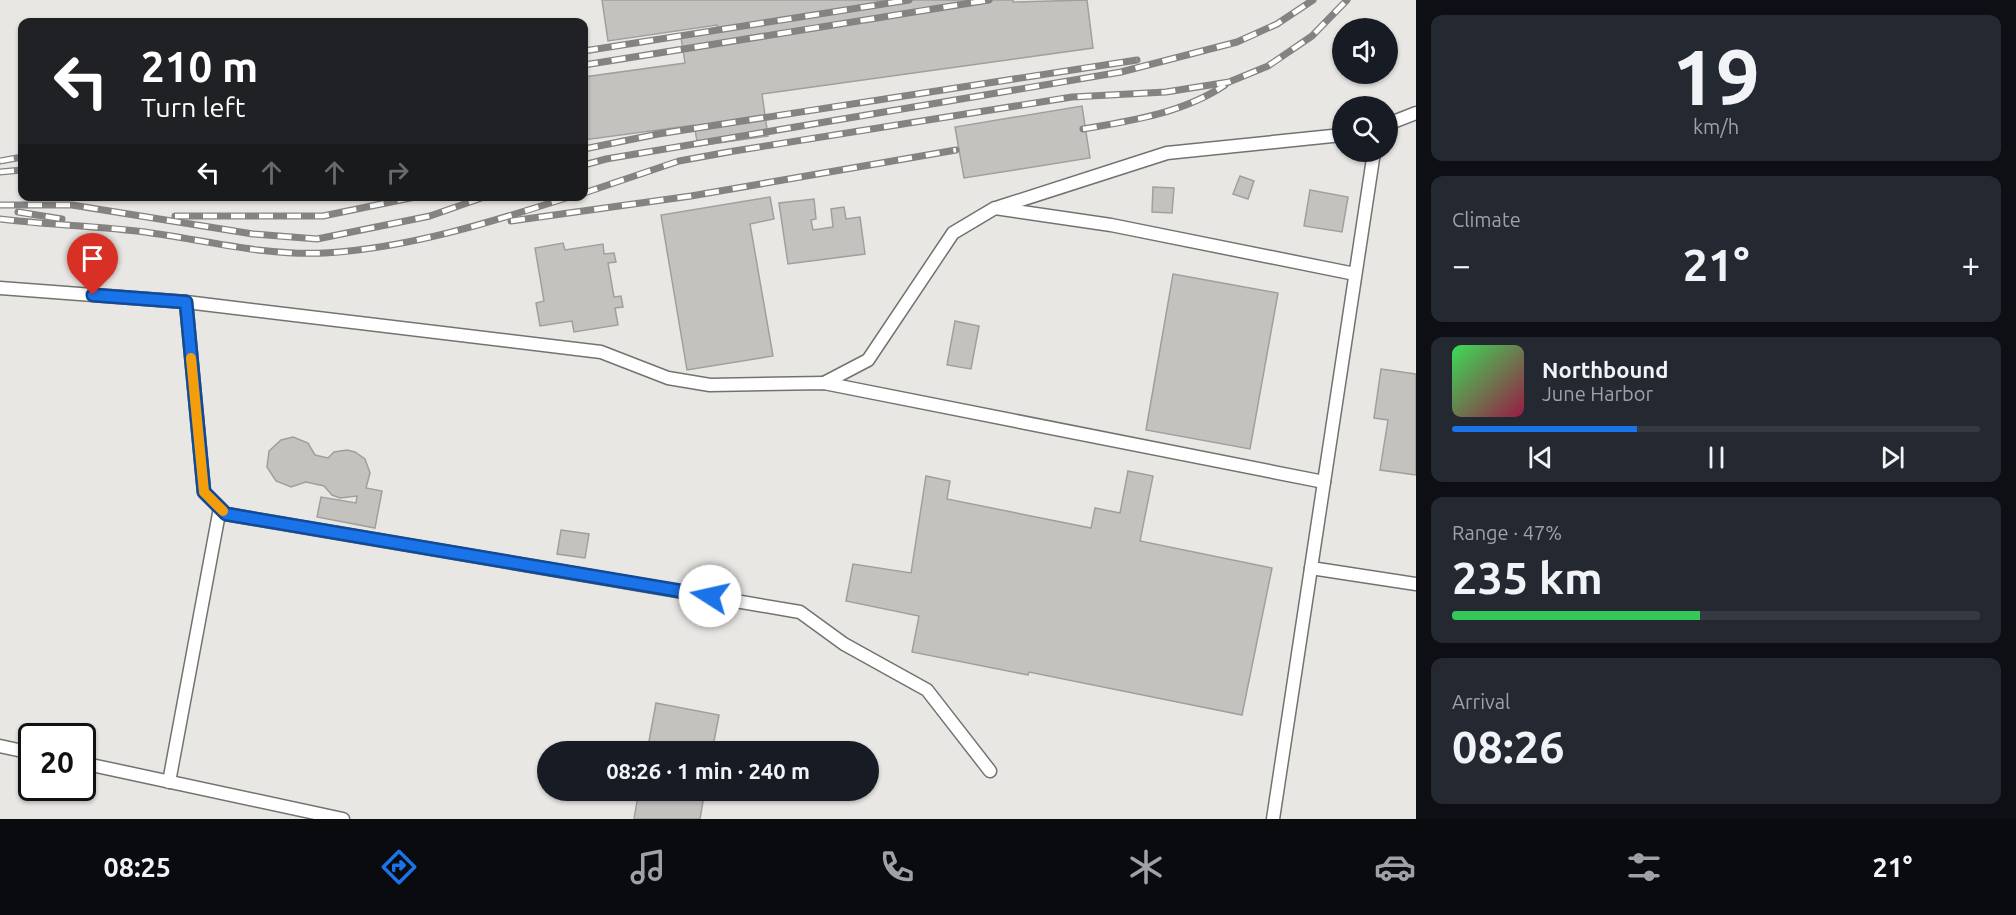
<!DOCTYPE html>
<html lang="en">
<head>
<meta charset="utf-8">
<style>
  :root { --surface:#171b24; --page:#242831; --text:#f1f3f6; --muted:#9ea1a6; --line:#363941; --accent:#1a73e8 }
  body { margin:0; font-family:Ubuntu,sans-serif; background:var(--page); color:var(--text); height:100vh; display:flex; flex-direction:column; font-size:22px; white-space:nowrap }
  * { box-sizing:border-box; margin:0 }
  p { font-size:20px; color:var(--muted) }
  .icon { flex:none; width:33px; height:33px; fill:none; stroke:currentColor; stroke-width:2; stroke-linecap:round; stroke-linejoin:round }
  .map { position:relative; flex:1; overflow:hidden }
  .side { display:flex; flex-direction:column; gap:15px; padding:15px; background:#0d0f14; width:600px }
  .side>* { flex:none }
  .guide { position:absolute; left:18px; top:18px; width:570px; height:183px; border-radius:12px; box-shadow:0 2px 4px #0004; background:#202124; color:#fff; overflow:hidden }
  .tools { position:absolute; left:1332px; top:18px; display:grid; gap:12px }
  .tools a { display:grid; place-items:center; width:66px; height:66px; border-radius:50%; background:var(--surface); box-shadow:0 2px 4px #0004; font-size:30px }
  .speed { position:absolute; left:18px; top:723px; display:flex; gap:12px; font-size:30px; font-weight:700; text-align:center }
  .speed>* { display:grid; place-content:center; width:78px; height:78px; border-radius:50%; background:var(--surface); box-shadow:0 2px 4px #0004; line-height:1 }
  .speed .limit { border:3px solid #111; border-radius:9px; background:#fff; color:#111 }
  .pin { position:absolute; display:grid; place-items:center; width:51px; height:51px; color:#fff; margin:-62px -26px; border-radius:50% 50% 50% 0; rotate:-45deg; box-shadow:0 0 6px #0007 }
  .pin .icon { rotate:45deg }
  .me { position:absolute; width:66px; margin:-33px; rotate:280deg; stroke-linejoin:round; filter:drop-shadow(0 0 4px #0008) }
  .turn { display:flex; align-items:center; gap:21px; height:126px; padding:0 24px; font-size:27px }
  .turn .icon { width:78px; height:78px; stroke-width:2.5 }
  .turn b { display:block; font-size:42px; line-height:51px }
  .lanes { display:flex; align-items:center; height:57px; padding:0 24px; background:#0003; justify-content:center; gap:30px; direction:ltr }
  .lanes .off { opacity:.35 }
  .big { font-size:45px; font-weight:600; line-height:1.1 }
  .side .card { flex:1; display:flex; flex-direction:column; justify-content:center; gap:9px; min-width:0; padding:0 21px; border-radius:12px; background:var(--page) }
  .side .dial { align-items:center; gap:0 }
  .dial b { font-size:78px; line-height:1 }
  .song { display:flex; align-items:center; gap:18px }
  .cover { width:72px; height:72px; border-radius:9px; background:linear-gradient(135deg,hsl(130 70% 55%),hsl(340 70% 35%)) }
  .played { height:6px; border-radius:3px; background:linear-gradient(90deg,var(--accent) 35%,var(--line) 35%) }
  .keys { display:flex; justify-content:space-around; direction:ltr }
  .heat { display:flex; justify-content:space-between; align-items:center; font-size:33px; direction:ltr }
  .charge { height:9px; border-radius:4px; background:linear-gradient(90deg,#34c759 47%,var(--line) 0) }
  .trip { position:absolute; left:537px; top:741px; width:342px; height:60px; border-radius:30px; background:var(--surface); box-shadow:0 2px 4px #0004; font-weight:600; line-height:60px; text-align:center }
  .tab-bar { display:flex; height:96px; justify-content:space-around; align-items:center; background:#090b0e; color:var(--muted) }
  .tab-bar .icon { width:42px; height:42px }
  .tab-bar .active { color:var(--accent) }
  .tab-bar b { font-size:27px; color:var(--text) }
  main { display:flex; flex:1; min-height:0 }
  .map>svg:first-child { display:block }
</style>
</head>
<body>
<main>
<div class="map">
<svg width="1416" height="819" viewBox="0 0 1416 819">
  <rect width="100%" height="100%" fill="#e9e7e4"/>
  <g fill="#c3c2bf" stroke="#a19f9d" stroke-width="1.5">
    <polygon points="602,0 1013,0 1013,2 1087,0 1093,48 762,94 768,136 698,146 694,125 584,140 584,77 685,63 681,37 718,31 717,25 608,41"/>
    <polygon points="1082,106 1090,158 964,178 955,127"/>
    <polygon points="1240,176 1254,181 1248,199 1233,194"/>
    <polygon points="1153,187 1174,188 1172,213 1152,212"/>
    <polygon points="1310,190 1348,197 1342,232 1304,226"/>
    <polygon points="399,196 389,200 380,196"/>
    <polygon points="770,197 774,219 750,224 773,356 687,370 661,215"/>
    <polygon points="814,199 816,219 811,220 813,230 833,227 831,209 844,207 846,219 860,217 865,254 788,264 779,203"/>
    <polygon points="563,243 565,250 603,244 604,254 614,253 616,262 608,263 614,297 621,296 623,307 615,308 618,325 574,332 572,321 540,326 536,303 544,301 535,248"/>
    <polygon points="1173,274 1278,293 1250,449 1146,430"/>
    <polygon points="955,321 979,326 971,369 947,365"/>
    <polygon points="1381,369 1416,374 1416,475 1380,470 1388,420 1374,418"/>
    <polygon points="293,437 308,443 315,455 328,458 334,452 347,450 355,452 365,459 370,473 366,488 382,491 375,528 317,517 321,497 356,503 357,496 340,498 332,495 324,486 306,482 291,487 276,481 267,467 269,451 281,440"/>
    <polygon points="1128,471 1153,476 1140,541 1272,568 1242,715 1029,672 1028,675 912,652 919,616 846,601 853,564 911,573 926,476 950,481 947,499 1091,528 1095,508 1120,513"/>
    <polygon points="561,530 589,534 585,558 557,554"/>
    <polygon points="656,703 719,715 712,752 647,752"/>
    <polygon points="639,790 705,790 700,819 634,819"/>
  </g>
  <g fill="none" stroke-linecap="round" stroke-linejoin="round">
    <g stroke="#73726f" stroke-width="15">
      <g id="lane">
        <polyline points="1388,129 1393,122 1416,113"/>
        <polyline points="999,207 1167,153 1342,135"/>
        <polyline points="0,288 186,302 601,352 668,378 710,385 824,383 1324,482"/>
        <polyline points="186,302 204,492 226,514 800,612 844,644 927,690 990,771"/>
        <polyline points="824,383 868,360 953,233 995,208 1111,225 1355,274"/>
        <polyline points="1311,568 1416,584"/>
        <polyline points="0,746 32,753"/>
        <polyline points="82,763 343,819"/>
        <polyline points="169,782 220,508"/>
        <polyline points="1273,819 1374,152"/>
      </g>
    </g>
    <use href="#lane" stroke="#fff" stroke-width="12"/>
    <g stroke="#848381" stroke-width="7">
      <g id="rail">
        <polyline points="584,51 909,0"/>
        <polyline points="584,65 989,0"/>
        <path d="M1083 129C1131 121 1183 113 1225 85"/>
        <polyline points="584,149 658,134 1137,60"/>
        <polyline points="0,161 22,157"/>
        <polyline points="584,165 606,159 1121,72 1237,42 1277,24 1313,0"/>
        <polyline points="0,172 22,170"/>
        <polyline points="584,193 679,161 734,151 1072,97 1166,92 1229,82 1268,66 1312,36 1347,0"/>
        <polyline points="0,205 72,205 253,234 317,239 430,216 487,196"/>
        <polyline points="18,212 62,219"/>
        <polyline points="175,216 323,216 420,196"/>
        <path d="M0 219C48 225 97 226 145 232 204 240 264 256 325 253 409 248 492 222 572 196"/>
        <polyline points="511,221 691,196 956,150"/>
      </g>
    </g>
    <use href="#rail" stroke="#fff" stroke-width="4.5" stroke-dasharray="14" stroke-linecap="butt"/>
  </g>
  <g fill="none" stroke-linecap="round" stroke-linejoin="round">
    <g stroke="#114b97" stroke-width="15">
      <polyline id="route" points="93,295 186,302 204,492 226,514 710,596"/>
    </g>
    <use href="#route" stroke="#1a73e8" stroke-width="10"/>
    <polyline stroke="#f59e0b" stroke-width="10" points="191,358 204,492 223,511"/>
  </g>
</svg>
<div class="tools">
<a><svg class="icon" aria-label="sound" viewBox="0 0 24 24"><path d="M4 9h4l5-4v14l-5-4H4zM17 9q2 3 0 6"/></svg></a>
<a><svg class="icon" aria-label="search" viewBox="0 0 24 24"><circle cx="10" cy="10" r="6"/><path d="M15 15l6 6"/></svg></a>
</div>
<div class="speed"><div class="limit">20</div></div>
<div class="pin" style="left:93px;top:295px;background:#d93025"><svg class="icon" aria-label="arrive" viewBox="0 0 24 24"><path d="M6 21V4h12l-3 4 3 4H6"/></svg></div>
<svg class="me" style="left:710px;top:596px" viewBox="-20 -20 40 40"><circle r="19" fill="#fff"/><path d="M0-13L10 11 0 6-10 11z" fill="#1a73e8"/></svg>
<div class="trip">08:26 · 1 min · 240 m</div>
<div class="guide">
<div class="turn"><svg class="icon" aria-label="left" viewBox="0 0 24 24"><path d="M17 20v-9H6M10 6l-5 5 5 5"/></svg><div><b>210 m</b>Turn left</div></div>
<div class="lanes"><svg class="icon" aria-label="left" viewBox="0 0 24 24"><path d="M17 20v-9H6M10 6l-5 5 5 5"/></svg><svg class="icon off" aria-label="ahead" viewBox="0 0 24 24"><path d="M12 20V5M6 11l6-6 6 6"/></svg><svg class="icon off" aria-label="ahead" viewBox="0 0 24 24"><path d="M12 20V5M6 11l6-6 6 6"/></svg><svg class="icon off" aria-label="right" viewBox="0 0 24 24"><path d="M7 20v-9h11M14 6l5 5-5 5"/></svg></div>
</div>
</div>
<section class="side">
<div class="card dial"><b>19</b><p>km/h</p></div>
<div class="card"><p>Climate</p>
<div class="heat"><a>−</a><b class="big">21°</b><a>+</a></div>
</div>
<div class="card">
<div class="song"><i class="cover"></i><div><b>Northbound</b><p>June Harbor</p></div></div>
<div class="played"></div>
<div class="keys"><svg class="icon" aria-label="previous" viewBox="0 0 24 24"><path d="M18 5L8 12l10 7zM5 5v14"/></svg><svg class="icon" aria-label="pause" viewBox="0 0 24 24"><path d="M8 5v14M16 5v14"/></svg><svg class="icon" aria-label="next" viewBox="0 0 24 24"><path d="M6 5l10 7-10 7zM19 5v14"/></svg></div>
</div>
<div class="card"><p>Range · 47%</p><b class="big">235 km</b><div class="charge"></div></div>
<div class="card"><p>Arrival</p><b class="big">08:26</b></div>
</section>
</main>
<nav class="tab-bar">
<b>08:25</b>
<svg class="icon active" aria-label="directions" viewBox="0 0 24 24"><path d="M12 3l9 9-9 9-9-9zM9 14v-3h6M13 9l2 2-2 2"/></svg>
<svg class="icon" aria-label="music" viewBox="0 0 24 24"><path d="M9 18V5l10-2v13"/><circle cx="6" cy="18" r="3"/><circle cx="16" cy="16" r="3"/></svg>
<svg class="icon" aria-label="phone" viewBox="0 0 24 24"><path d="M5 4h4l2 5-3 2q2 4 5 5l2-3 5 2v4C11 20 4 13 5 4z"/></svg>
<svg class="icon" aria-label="climate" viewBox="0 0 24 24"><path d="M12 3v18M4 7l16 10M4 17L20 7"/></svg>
<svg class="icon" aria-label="car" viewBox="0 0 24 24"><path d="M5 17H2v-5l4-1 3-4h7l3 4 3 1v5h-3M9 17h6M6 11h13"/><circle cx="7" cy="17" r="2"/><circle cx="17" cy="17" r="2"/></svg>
<svg class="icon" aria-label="filters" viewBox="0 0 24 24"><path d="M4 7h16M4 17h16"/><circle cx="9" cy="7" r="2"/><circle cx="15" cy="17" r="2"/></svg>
<b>21°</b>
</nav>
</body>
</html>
